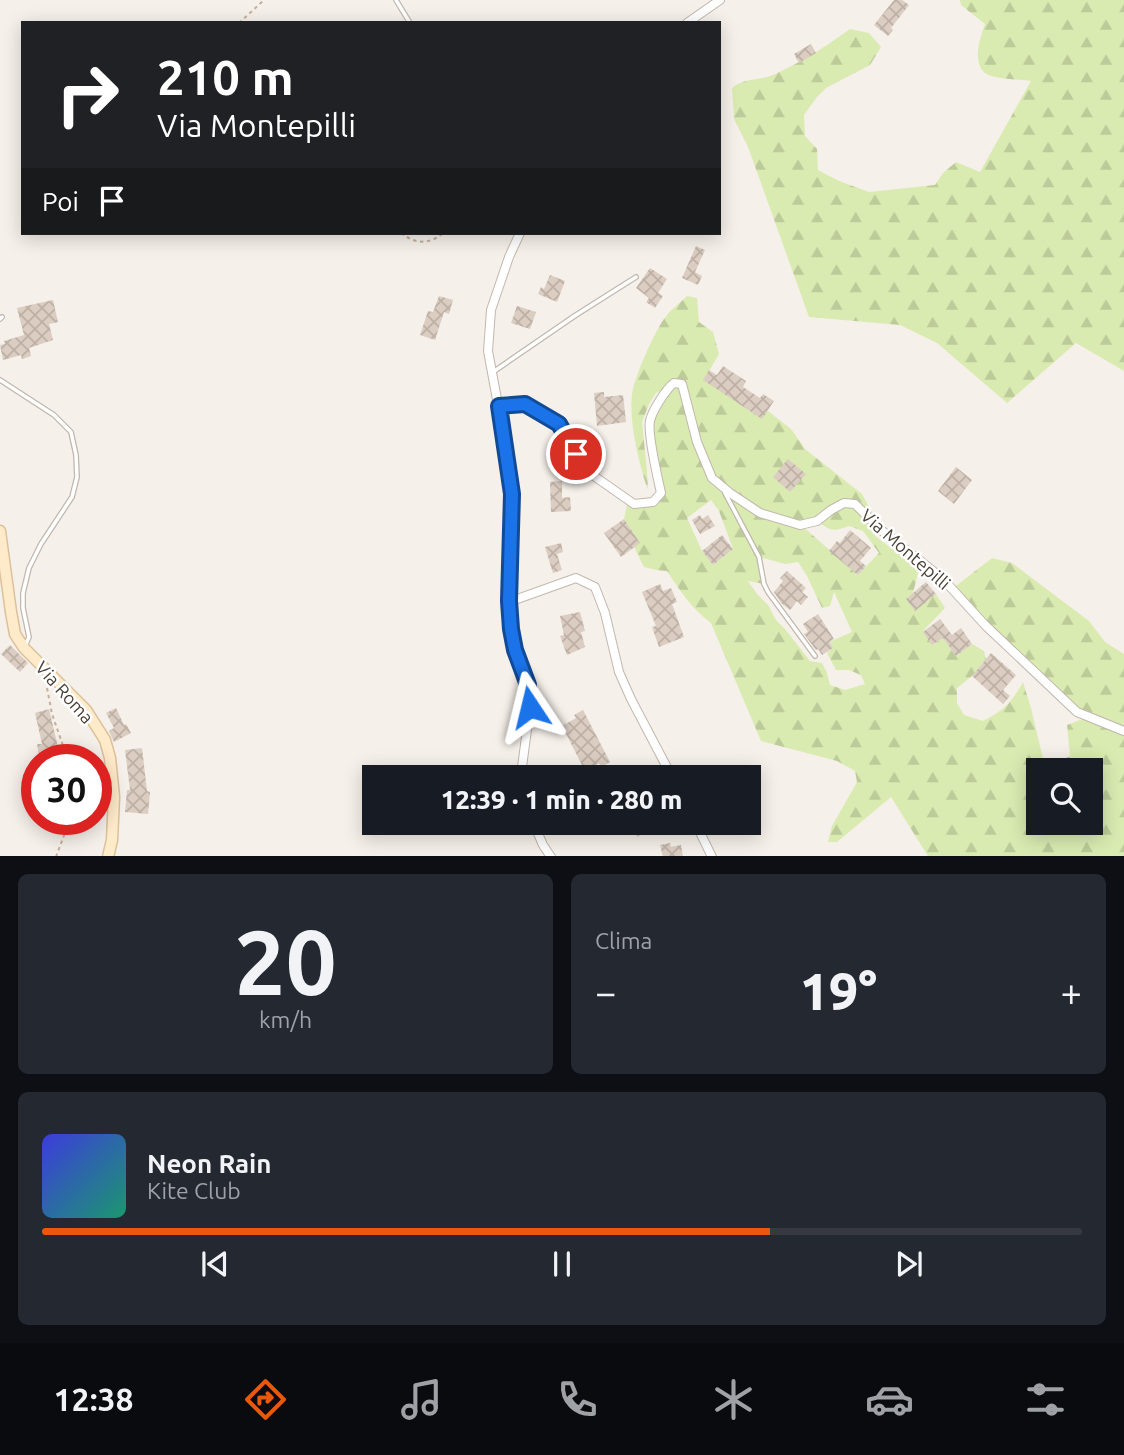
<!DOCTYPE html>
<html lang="it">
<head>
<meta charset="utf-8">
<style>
  :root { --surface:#171b24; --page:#242831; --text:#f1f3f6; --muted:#9ea1a6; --line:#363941; --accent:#ea580c }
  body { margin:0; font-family:Ubuntu,sans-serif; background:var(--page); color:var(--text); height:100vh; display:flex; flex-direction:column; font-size:26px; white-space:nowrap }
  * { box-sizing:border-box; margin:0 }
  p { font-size:23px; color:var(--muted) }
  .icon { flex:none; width:38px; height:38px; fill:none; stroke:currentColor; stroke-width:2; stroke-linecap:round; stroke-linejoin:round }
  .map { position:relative; height:856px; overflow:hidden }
  .side { display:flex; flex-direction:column; gap:18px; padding:18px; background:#0d0f14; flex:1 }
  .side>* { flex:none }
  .guide { position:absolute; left:21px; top:21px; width:700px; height:214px; border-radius:0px; box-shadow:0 4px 18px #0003; background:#202124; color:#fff; overflow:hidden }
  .fabs { position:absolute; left:1026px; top:758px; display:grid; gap:14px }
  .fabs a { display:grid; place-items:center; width:77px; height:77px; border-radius:0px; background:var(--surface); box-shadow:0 4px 18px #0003; font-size:35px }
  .speed { position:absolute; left:21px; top:744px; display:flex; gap:14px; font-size:35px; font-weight:700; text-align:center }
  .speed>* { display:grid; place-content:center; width:91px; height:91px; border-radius:50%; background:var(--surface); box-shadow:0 4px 18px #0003; line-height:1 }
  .speed .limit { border:10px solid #d22; background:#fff; color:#111 }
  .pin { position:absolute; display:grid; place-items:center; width:60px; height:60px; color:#fff; margin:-30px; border:4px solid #fff; border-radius:50%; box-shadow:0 2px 7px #0007 }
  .me { position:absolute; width:77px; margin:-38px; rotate:350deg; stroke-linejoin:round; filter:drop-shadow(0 0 5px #0008) }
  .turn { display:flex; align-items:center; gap:24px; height:147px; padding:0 21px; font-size:32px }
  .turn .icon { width:91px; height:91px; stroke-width:2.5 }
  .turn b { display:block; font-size:49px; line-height:60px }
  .then { display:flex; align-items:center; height:66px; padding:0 21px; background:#0003; gap:14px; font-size:26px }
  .big { font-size:52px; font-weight:800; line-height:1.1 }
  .side .card { flex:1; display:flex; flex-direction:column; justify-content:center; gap:10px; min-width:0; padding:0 24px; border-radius:10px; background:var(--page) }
  .side .dial { align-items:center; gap:0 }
  .dial b { font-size:91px; line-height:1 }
  .song { display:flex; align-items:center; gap:21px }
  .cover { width:84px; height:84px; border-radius:10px; background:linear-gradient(135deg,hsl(240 70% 55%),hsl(160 70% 35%)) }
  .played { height:7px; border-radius:4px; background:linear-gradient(90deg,var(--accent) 70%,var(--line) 70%) }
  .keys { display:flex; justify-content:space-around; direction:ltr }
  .heat { display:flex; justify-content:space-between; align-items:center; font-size:38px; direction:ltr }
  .side .tiles { flex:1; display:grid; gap:18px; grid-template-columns:1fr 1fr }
  .card:last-child { grid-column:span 2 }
  .trip { position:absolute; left:362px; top:765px; width:399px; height:70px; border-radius:0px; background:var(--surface); box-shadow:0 4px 18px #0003; font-weight:800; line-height:70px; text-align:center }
  .tabs { display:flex; height:112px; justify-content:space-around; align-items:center; background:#090b0e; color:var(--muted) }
  .tabs .icon { width:49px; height:49px }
  .tabs .current { color:var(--accent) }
  .tabs b { font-size:32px; color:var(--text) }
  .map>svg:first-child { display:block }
</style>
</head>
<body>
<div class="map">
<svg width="1124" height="857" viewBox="0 0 1124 857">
  <defs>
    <pattern id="forest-firs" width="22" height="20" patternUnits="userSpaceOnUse" patternTransform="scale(1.75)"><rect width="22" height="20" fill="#d9ebb1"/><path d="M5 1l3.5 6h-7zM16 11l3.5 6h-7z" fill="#bccb99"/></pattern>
    <pattern id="building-cross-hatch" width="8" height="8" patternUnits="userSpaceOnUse" patternTransform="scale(1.75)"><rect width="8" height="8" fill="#dbcdc1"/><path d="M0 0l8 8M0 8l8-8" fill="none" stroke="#bdb1a6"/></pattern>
  </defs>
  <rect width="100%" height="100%" fill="#f6f0ea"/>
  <g fill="url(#forest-firs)" fill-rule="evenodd">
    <path d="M960 0H1124V371L1076 343 1007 403 937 343 900 325 809 317 748 147 734 119 732 88C743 78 759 81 773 75 802 62 825 47 850 29L869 33 881 47 870 65 826 88 817 97 804 115 805 136 817 149 818 170 839 181 869 192 935 185 943 173 956 162 980 172 1031 81C1019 79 1004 80 991 76 970 69 979 40 985 24L961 5Z"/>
    <path d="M687 296 697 298 699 322 713 332 719 354 704 380 768 411 791 429 805 449 862 494 875 518V536L919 569 913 593 906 599 915 610 936 594 945 608 923 631 932 645 943 638 956 656 972 644 984 651 986 659 972 676 957 688V703L964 715 983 721C1004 711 1012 702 1023 682L1031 708 1044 763 1062 760 1070 756 1067 725 1088 717 1077 712 952 589 992 558 1012 563 1089 621 1105 642 1124 654V856H928L891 797 837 842H828L832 826 857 782 855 771 837 761 761 741 711 623C692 609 680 591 667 571L656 570 644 567 634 547 640 543 624 519 628 500 652 502 661 493 649 422 666 389 656 393 649 404 642 422 647 471 648 490C639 465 627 415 633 389 637 372 654 333 664 319 670 310 680 303 687 296ZM711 500 719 511 733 549 713 565 702 551 687 518ZM817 521C830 531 833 532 849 526L863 531 879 553 858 575 801 525ZM759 557 785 564 798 562 807 576 822 608 830 606 834 592 852 632 829 642 833 648 827 653 836 670H849L861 675 865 684 845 690 830 685 827 673 822 663 810 661 785 629 776 620 768 605 757 594 748 581 764 584ZM1038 770H1090V822H1038Z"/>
  </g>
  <g fill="url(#building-cross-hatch)">
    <polygon points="894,0 902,0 909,5 891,28 893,30 888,36 874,25"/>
    <polygon points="811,44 816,53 799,63 794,54"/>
    <polygon points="696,246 705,250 695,272 702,276 698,285 682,278"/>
    <polygon points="650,268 667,279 658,293 663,296 655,308 646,302 649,298 636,288"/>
    <polygon points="550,275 565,281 557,302 538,294 541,287 544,289"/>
    <polygon points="439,296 453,300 449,314 444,312 435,340 420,335 428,311 433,312"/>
    <polygon points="53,300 58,322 49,324 53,340 29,348 31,356 22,359 21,355 3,360 0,345 5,344 4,341 24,335 17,308"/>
    <polygon points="517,306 536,312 530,329 511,323"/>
    <polygon points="723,366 746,381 743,387 760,398 763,394 774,401 762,419 703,380 709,370 717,375"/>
    <polygon points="604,392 604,397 623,395 626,422 597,426 594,393"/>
    <polygon points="788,459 806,474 790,492 773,477"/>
    <polygon points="956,467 972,480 954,504 938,491"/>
    <polygon points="562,481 562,498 570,497 571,511 551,512 550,482"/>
    <polygon points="700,515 702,519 708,515 715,526 700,534 692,520"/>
    <polygon points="624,519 640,543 621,557 604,533"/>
    <polygon points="850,530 871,548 860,561 866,566 858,575 829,551 837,541 840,543"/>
    <polygon points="722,535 733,549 713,565 702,551"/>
    <polygon points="561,543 563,552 557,554 562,570 553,573 545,547"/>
    <polygon points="787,571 806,588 802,592 808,597 801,605 797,601 790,610 781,603 774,592 783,581 780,578"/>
    <polygon points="926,582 936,594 915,611 906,599"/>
    <polygon points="660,584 663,591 671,588 677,602 672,604 684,637 659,647 652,627 656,626 642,592"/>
    <polygon points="580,612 585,631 581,632 585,647 567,655 560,636 564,635 560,616"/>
    <polygon points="818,614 834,639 829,642 833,648 822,655 818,649 816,650 804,634 808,632 803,624"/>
    <polygon points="940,619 952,635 961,628 972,644 956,656 943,638 932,645 923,632"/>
    <polygon points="10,645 28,663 20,672 1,654"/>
    <polygon points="991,653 1016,675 1003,690 1010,696 1003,704 972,676"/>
    <polygon points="116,708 124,725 126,724 131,733 114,742 109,731 114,728 106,713"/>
    <polygon points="49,709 61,760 40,760 37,744 42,744 35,713"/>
    <polygon points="583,710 610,762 601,767 599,763 585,771 562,726 576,718 574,715"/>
    <polygon points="142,748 147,791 150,792 148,814 125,812 127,790 130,790 125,750"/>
    <polygon points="621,822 639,822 645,828 638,837"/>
    <polygon points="670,843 671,847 681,845 683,857 663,857 660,845"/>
  </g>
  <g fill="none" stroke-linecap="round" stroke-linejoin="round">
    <g stroke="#c2b7ac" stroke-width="6">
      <g id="lane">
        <polyline points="396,0 410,23"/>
        <polyline points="0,319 2,317"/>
        <polyline points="493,372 576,315 636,277"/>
        <polyline points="0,380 54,415 71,432 76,455 77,477 72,497 41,544 29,568 23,593 23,608 29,637 25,646"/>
        <polyline points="725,493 759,557 764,584 768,592 815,656"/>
      </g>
    </g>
    <g stroke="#c2b7ac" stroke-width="10">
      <g id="street">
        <polyline points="687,23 720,0"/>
        <polyline points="520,233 509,257 491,310 488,351 504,437 512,494 509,602 511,629 515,650 528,685 530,707 522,767 523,777"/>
        <path d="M499 406 525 404 560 424 584 469 634 504 653 502 661 493C658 479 647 433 650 421 652 411 666 389 674 383L682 384 697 442 712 478 730 493 760 513 800 525 817 521 831 510 844 503 855 504 881 530 943 579 985 625 1077 712 1124 731"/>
        <polyline points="509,602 576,578 595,587 605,613 619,672 631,699 672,777"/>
        <polyline points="533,822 543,845 551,857"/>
        <polyline points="695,822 712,857"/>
      </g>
    </g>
    <g stroke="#dbc09a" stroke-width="13">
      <polyline id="secondary" points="0,531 11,612 15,634 24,648 86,710 105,740 110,758 114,797 112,840 108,857"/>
    </g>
    <g stroke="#c4b09c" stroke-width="2" stroke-dasharray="3.5 3.5" stroke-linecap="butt">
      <polyline points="239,23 264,0"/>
      <path d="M401 233C415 244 429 245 443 233"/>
      <polyline points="47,688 52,714 68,760"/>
      <polyline points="56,857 70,819"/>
    </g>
    <use href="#lane" stroke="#fff" stroke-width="3.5"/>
    <use href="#street" stroke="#fff" stroke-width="8"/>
    <use href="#secondary" stroke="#ffebca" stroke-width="10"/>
  </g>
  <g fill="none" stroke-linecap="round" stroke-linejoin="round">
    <g stroke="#114b97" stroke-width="18">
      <polyline id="route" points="530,707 528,685 515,650 511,629 509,601 512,494 499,406 525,404 559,424 576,454"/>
    </g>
    <use href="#route" stroke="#1a73e8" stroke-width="12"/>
  </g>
  <g text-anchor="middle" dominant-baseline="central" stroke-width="5" stroke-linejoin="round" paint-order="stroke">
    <g font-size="18" fill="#4a4037" stroke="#fff">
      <text transform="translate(906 549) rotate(41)">Via Montepilli</text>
      <text transform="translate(65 692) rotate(48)">Via Roma</text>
    </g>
  </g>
</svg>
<div class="fabs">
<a><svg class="icon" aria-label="search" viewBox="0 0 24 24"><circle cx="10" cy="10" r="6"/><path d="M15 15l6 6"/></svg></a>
</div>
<div class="speed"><div class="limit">30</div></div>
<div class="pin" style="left:576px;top:454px;background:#d93025"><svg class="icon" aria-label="arrive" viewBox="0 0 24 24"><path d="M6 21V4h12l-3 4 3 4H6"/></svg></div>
<svg class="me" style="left:530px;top:707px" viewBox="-20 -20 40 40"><path d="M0-17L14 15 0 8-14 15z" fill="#1a73e8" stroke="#fff" stroke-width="4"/></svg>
<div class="trip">12:39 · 1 min · 280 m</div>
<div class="guide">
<div class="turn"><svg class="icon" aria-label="right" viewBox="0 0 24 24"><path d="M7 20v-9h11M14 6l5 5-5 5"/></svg><div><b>210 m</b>Via Montepilli</div></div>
<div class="then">Poi<svg class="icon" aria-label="arrive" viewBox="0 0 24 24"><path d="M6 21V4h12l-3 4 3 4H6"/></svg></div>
</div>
</div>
<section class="side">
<div class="tiles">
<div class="card dial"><b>20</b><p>km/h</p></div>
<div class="card"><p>Clima</p>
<div class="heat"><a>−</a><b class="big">19°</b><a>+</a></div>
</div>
<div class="card">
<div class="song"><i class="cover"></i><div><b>Neon Rain</b><p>Kite Club</p></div></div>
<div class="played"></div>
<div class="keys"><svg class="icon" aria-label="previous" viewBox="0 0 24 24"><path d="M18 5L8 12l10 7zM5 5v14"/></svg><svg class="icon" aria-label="pause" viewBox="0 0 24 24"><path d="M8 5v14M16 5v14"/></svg><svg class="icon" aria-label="next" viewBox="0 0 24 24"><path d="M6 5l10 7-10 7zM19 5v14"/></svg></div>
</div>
</div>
</section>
<nav class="tabs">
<b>12:38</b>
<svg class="icon current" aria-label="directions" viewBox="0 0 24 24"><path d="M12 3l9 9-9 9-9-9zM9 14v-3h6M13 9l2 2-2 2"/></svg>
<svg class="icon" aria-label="music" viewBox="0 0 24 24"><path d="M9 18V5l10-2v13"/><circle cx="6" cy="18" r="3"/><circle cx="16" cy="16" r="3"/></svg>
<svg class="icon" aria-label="phone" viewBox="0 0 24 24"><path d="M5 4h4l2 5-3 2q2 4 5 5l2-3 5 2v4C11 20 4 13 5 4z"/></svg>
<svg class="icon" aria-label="climate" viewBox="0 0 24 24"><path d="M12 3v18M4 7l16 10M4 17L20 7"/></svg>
<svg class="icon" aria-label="car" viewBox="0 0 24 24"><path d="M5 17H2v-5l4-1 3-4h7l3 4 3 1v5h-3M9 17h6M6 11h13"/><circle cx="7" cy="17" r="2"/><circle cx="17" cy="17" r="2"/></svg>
<svg class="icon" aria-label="filters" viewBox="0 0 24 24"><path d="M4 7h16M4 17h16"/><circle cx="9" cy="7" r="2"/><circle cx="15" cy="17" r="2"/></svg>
</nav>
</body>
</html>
